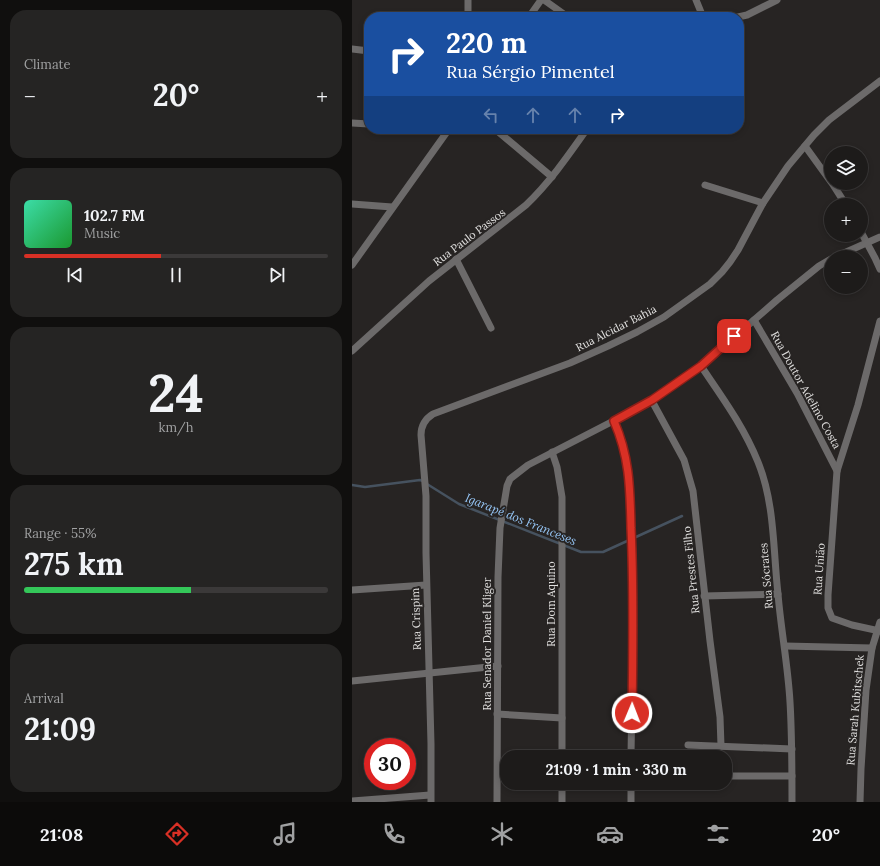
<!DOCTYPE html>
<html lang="en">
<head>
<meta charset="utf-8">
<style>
  :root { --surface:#1d1b1a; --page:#252423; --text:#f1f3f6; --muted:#a0a1a2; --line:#3b3939; --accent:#d93025 }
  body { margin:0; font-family:Lora,serif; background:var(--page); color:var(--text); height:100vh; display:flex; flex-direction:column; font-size:15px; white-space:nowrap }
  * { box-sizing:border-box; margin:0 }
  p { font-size:13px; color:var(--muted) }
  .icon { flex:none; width:22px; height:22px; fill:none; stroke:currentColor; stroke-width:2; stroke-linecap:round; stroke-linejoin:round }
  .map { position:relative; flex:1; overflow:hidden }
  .sheet { display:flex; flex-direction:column; gap:10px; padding:10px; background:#100f0e; width:352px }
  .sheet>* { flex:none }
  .top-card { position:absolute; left:12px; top:12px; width:380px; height:122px; border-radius:16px; box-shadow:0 2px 6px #0003,0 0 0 1px var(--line); background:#1a4fa0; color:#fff; overflow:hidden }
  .tools { position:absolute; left:472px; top:146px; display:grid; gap:8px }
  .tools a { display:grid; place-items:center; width:44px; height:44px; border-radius:50%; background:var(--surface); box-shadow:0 2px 6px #0003,0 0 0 1px var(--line); font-size:20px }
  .speed { position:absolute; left:12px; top:738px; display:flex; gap:8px; font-size:20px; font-weight:700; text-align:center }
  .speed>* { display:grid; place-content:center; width:52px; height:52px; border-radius:50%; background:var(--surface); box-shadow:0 2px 6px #0003,0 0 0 1px var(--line); line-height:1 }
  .speed .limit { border:6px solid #d22; background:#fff; color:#111 }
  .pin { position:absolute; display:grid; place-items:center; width:34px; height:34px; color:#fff; margin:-17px; border-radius:8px; box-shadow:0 2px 6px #0006 }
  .me { position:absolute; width:44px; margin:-22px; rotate:1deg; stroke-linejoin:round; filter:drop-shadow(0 0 3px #0008) }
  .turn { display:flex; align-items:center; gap:14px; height:84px; padding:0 16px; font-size:18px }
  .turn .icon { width:52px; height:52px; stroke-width:2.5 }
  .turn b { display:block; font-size:28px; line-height:34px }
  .lanes { display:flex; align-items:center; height:38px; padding:0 16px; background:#0003; justify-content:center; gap:20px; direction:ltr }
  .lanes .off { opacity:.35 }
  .big { font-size:30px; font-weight:800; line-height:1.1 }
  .sheet .tile { flex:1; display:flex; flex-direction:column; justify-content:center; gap:6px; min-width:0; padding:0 14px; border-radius:16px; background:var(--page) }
  .sheet .dial { align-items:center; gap:0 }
  .dial b { font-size:52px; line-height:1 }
  .song { display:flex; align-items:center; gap:12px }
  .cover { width:48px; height:48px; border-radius:6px; background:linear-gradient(135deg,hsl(160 70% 55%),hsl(130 70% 35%)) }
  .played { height:4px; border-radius:2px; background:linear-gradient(90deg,var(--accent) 45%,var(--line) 45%) }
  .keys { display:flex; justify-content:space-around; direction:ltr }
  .heat { display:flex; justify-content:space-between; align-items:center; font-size:22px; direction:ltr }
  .charge { height:6px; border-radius:3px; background:linear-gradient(90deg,#34c759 55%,var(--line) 0) }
  .trip { position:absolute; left:148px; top:750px; width:232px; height:40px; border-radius:16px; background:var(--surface); box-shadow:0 2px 6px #0003,0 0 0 1px var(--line); font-weight:800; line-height:40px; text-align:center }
  .menu { display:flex; height:64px; justify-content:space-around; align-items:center; background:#0c0b0a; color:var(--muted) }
  .menu .icon { width:28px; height:28px }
  .menu .on { color:var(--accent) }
  .menu b { font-size:18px; color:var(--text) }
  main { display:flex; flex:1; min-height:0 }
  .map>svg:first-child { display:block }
</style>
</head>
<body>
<main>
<section class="sheet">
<div class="tile"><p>Climate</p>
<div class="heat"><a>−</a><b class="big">20°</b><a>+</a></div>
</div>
<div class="tile">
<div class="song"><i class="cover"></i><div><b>102.7 FM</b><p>Music</p></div></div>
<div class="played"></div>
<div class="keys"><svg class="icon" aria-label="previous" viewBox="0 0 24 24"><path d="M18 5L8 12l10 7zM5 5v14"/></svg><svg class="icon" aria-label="pause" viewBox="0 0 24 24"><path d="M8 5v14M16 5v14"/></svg><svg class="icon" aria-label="next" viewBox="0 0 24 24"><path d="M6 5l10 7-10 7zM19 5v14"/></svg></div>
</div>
<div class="tile dial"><b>24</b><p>km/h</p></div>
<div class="tile"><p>Range · 55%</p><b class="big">275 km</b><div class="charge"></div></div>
<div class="tile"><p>Arrival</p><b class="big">21:09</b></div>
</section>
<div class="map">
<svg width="528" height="802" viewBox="0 0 528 802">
  <rect width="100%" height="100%" fill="#272423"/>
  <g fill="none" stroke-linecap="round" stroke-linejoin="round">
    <g stroke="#46525f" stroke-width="2.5">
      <polyline points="75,484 107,504 229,552 251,552 330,516"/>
      <polyline points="0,485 13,487 68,480 71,481"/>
    </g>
    <g stroke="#6c6a6a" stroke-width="7">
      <polyline points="116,0 116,17"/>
      <polyline points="192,0 216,17"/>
      <polyline points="344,0 351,17"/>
      <polyline points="177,17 189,0"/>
      <polyline points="386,17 395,15 425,0"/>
      <polyline points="0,49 17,51"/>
      <polyline points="0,123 17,124"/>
      <polyline points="72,129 95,131"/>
      <polyline points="143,129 200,177"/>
      <polyline points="453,146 479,182"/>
      <polyline points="480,183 494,205"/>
      <polyline points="353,185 411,203"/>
      <polyline points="0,204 40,207"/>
      <polyline points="509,232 523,258 528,269"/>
      <polyline points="483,257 528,237"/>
      <polyline points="104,259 139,328"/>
      <polyline points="0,265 97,129"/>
      <polyline points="402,320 445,393 485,471"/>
      <polyline points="528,321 506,405 485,471 476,595 476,608 480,618 500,625 528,631"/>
      <path d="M0 351 77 281 174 205C198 182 216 156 235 129"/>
      <path d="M349 366C370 397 392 427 406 462 423 504 421 550 426 594 429 630 436 666 438 702 440 735 440 769 440 802"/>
      <polyline points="300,401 332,460 341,491 358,641 368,717 369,746"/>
      <path d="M262 421C265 428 268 434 270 441 278 470 278 501 280 532 283 607 280 682 279 757"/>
      <polyline points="200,452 205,467 210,497 210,757"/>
      <polyline points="0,590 74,585"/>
      <polyline points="352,596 426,594"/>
      <polyline points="433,646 520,648"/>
      <polyline points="0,681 146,666"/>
      <polyline points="145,714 210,718"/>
      <polyline points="336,745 440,749"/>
      <polyline points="373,776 440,776"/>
      <polyline points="210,783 210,802"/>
      <polyline points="0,801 78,795"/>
      <path d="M79 802V744L74 553V496L69 435C69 425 73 419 81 414L218 363 256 346 285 332 312 317 358 284 370 272 378 262 386 250 411 203 436 166 462 135 477 120 528 81"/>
      <polyline points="145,802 146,577 148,528 155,486 158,479 176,465 300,401 349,366 425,300 467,266 479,259"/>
      <polyline points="279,802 279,783"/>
      <polyline points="508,802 509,769 514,690 520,648 528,622"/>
    </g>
  </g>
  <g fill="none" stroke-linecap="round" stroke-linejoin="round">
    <g stroke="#8d1f18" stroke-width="10">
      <path id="route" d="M280 713C281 651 282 589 279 528 278 489 278 458 262 421L300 400 349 366 382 336"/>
    </g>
    <use href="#route" stroke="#d93025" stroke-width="7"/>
  </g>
  <g text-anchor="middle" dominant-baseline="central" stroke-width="4" stroke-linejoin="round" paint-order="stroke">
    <g font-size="11" fill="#e1e0df" stroke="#272423">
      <text transform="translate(117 237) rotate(-37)">Rua Paulo Passos</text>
      <text transform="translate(264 328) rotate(-27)">Rua Alcidar Bahia</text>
      <text transform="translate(454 390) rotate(61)">Rua Doutor Adelino Costa</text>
      <text transform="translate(467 569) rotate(-86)">Rua União</text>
      <text transform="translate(339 570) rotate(-96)">Rua Prestes Filho</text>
      <text transform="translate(414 576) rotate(-95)">Rua Sócrates</text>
      <text transform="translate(199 604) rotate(-90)">Rua Dom Aquino</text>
      <text transform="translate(64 619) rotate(-92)">Rua Crispim</text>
      <text transform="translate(135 644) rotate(-90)">Rua Senador Daniel Kliger</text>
      <text transform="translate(503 710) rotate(-85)">Rua Sarah Kubitschek</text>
    </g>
    <g font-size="12" font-style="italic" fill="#98c9fa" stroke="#272423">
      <text transform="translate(169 519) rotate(22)">Igarapé dos Franceses</text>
    </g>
  </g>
</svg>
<div class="tools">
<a><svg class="icon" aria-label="layers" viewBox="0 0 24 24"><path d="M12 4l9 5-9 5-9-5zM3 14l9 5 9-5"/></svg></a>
<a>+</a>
<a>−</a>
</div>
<div class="speed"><div class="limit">30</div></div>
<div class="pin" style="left:382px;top:336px;background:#d93025"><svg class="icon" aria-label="arrive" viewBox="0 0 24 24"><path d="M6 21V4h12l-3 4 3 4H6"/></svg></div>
<svg class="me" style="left:280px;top:713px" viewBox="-20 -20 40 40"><circle r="17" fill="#d93025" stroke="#fff" stroke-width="3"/><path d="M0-11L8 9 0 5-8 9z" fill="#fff"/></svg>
<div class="trip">21:09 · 1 min · 330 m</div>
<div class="top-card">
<div class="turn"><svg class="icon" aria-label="right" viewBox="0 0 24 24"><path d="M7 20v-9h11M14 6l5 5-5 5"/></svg><div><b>220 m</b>Rua Sérgio Pimentel</div></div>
<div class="lanes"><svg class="icon off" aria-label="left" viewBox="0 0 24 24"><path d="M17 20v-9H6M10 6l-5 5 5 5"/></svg><svg class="icon off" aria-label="ahead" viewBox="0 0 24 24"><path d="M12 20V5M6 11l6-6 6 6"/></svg><svg class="icon off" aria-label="ahead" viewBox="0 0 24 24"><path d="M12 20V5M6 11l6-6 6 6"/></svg><svg class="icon" aria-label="right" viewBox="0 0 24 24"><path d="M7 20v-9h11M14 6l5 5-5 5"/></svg></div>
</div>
</div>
</main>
<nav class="menu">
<b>21:08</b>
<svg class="icon on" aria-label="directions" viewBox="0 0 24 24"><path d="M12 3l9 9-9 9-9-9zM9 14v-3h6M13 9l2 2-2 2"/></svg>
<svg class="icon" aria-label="music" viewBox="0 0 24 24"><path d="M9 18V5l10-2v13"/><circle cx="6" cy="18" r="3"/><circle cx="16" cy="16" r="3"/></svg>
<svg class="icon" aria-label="phone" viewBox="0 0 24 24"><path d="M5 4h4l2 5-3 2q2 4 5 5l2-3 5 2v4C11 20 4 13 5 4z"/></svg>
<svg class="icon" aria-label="climate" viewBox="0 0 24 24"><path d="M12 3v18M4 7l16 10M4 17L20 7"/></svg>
<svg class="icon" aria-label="car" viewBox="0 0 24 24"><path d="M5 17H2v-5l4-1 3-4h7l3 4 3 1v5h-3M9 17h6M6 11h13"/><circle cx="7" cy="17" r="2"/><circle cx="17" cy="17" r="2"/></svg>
<svg class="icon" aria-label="filters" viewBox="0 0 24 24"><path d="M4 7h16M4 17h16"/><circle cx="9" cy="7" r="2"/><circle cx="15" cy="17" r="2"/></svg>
<b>20°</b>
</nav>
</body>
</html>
